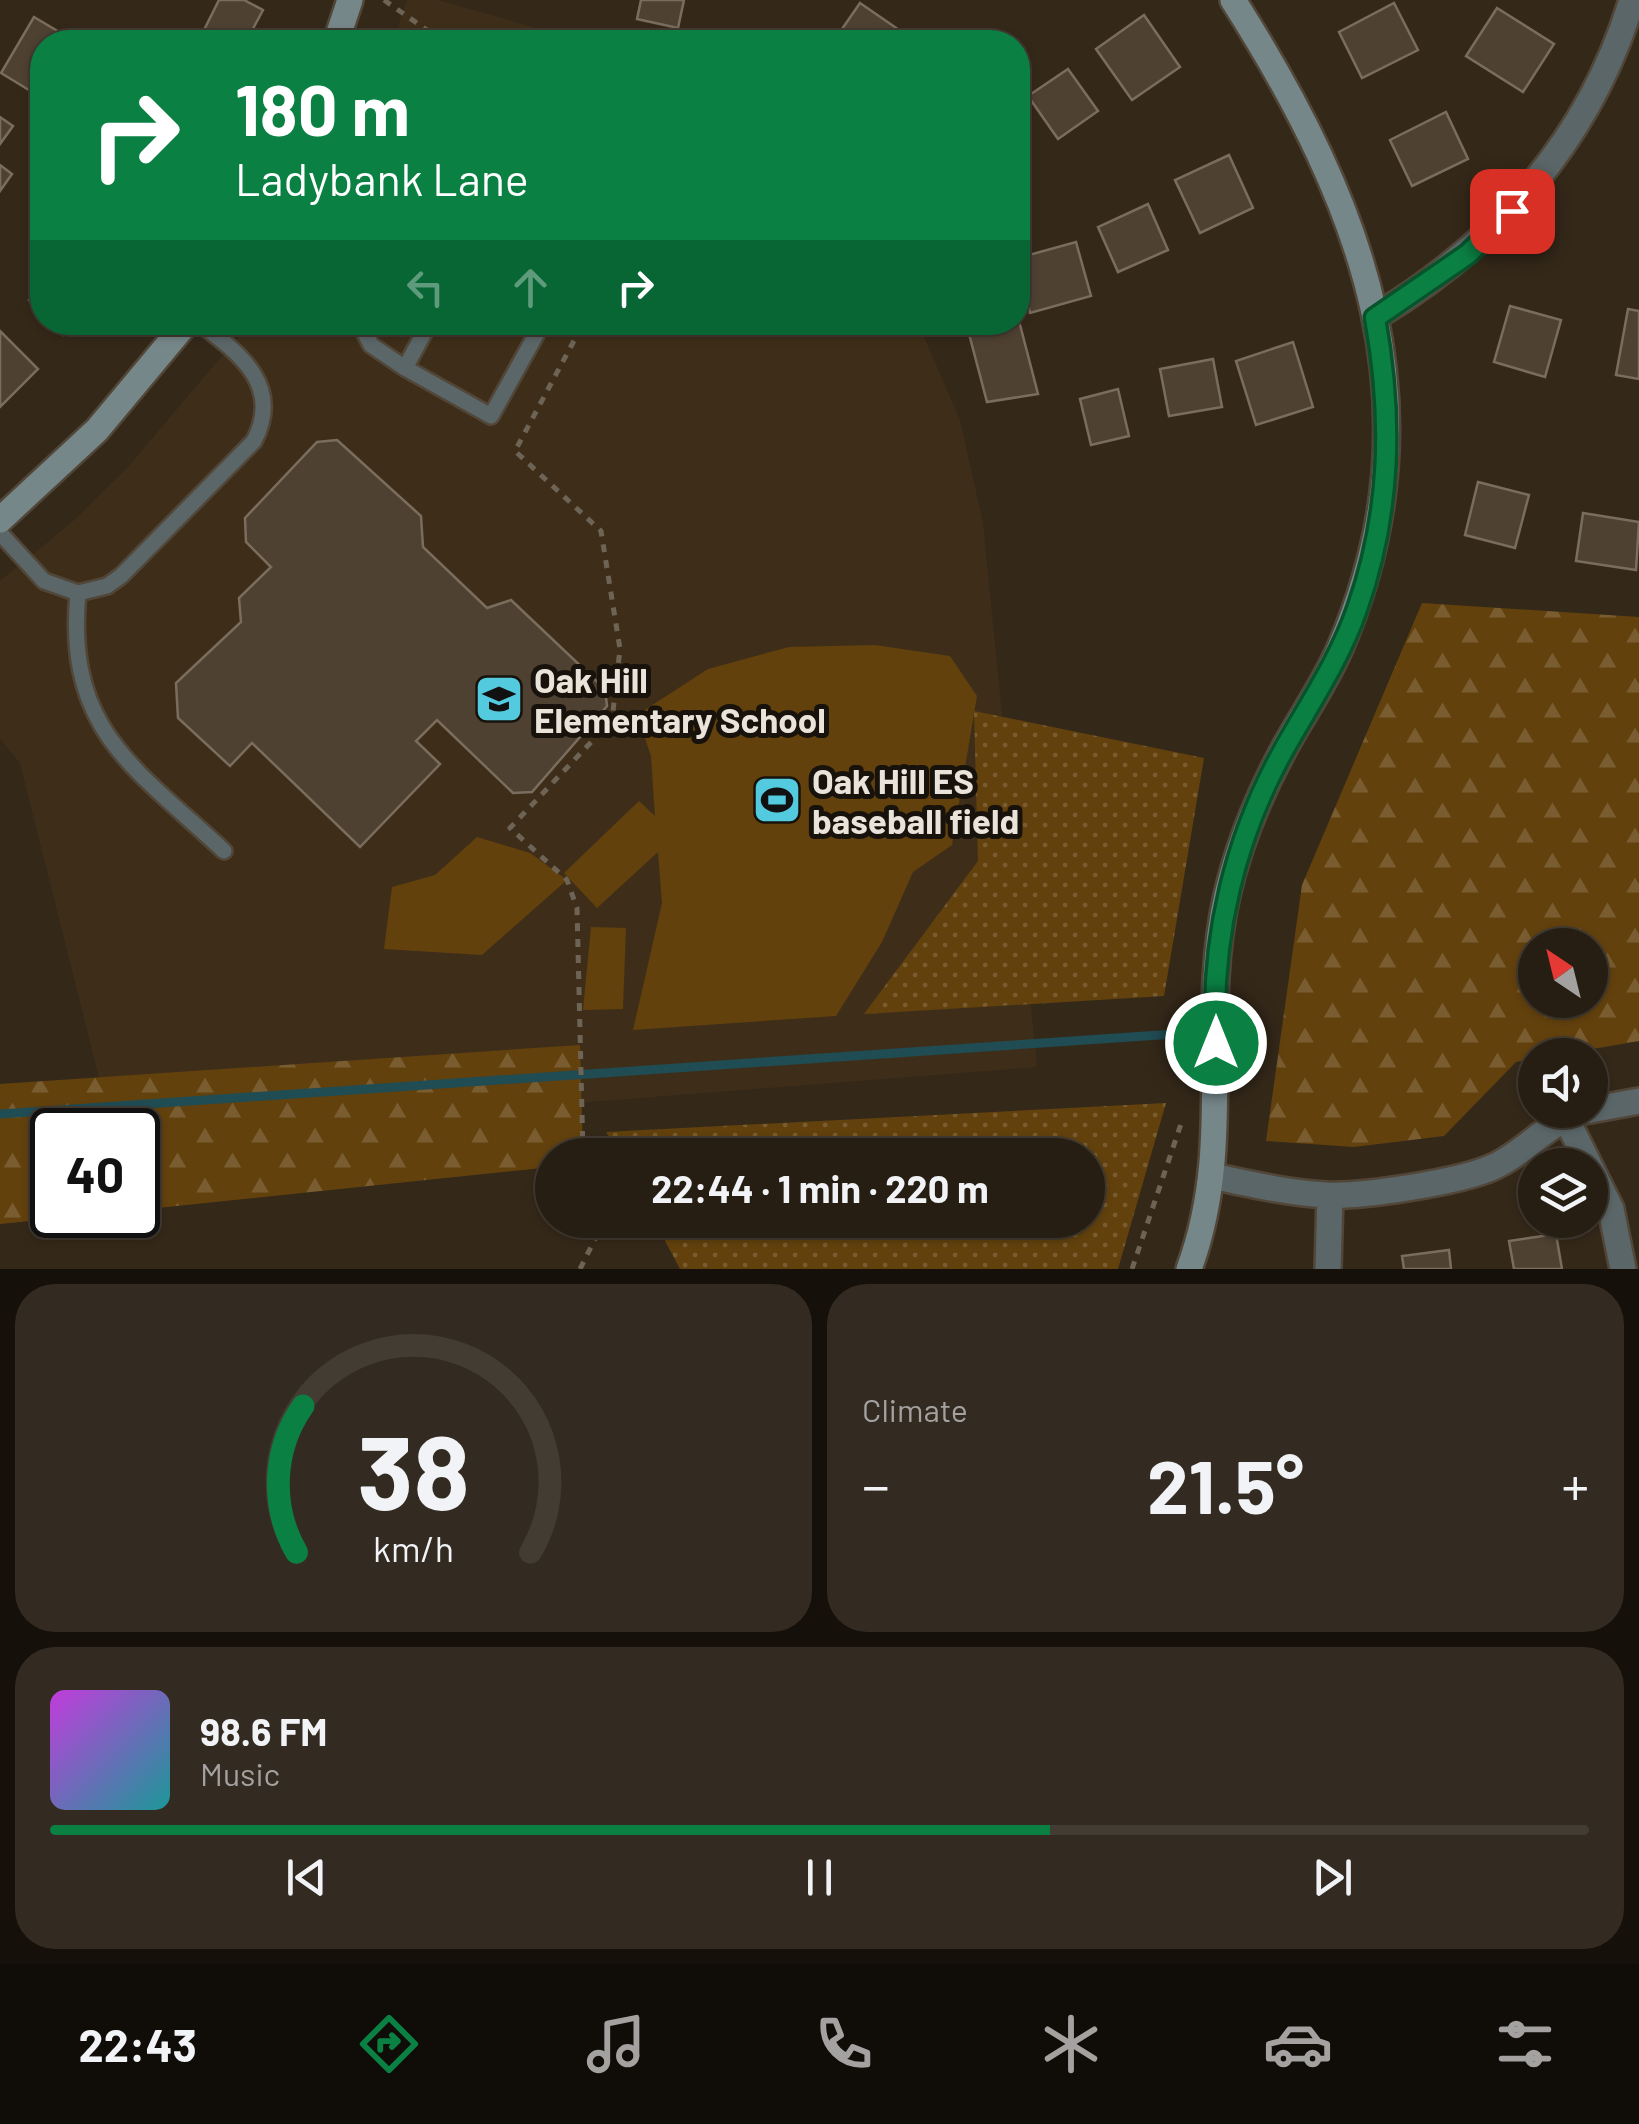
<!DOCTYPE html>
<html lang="en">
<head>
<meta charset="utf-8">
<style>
  :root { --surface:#271e13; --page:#332b21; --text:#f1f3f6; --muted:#a4a2a0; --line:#433c33; --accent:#0b8043 }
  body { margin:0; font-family:Barlow,sans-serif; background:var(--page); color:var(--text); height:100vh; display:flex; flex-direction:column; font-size:38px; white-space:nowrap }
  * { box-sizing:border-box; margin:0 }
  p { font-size:32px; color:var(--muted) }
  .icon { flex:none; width:55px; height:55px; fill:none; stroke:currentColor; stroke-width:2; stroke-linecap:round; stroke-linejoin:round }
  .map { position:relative; height:1269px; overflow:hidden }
  .sheet { display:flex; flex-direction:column; gap:15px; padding:15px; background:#15100a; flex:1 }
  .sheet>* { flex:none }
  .guide { position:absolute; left:30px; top:30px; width:1000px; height:305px; border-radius:40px; box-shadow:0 2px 8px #0004,0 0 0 2px var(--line); background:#0b8043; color:#fff; overflow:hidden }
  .needle { width:65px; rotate:325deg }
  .tools { position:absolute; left:1518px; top:928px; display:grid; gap:20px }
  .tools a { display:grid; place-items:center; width:90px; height:90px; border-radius:50%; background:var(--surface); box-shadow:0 2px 8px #0004,0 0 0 2px var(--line); font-size:50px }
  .speed { position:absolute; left:30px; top:1108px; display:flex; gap:20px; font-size:50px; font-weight:700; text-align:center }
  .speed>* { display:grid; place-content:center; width:130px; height:130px; border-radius:50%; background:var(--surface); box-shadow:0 2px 8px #0004,0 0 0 2px var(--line); line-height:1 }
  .speed .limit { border:5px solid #111; border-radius:15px; background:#fff; color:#111 }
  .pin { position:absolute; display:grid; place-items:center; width:85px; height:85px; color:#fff; margin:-42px; border-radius:20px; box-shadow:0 5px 15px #0006 }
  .me { position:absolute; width:110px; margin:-55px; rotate:0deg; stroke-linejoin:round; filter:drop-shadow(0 0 8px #0008) }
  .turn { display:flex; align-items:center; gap:35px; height:210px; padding:0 40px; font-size:45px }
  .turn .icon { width:130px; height:130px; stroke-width:2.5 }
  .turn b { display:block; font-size:70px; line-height:85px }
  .lanes { display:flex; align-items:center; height:95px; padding:0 40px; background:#0003; justify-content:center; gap:50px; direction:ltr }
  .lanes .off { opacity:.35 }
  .big { font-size:75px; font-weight:700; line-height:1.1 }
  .sheet .widget { flex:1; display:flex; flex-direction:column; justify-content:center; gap:15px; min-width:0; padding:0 35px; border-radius:40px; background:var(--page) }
  .sheet .dial { align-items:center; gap:0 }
  .dial svg { height:260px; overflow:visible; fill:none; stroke:var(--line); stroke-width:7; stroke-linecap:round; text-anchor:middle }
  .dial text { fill:var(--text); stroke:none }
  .song { display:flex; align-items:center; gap:30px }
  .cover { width:120px; height:120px; border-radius:15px; background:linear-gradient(135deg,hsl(290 70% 55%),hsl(180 70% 35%)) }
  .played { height:10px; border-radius:5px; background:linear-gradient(90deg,var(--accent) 65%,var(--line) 65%) }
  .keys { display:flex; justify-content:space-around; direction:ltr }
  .heat { display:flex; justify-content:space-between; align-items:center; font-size:55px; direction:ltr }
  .sheet .tiles { flex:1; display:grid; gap:15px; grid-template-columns:1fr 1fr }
  .widget:last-child { grid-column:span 2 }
  .trip { position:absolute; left:535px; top:1138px; width:570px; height:100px; border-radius:50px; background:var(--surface); box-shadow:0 2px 8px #0004,0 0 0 2px var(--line); font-weight:700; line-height:100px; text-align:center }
  .tab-bar { display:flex; height:160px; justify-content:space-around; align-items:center; background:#100c08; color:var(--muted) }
  .tab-bar .icon { width:70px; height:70px }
  .tab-bar .on { color:var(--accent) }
  .tab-bar b { font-size:45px; color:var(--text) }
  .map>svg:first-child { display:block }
</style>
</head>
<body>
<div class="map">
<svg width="1639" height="1269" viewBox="0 0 1639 1269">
  <defs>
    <pattern id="grass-dots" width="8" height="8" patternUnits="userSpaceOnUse" patternTransform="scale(2.5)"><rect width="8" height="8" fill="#62410d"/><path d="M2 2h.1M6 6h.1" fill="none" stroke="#795c30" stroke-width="1.8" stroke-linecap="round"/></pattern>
    <pattern id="forest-firs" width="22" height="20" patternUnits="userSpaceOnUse" patternTransform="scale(2.5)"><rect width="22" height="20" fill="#62410d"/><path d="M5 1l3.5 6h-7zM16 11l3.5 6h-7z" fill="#795c30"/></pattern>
  </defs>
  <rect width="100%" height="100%" fill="#342819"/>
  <g fill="#3e2e19">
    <polygon points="407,0 437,0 586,42 393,42"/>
    <polygon points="250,323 918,323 960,420 983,523 1037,1067 138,1137 138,1130 112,1130 20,763 0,739 0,581 71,523 127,468"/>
  </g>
  <g fill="url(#grass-dots)">
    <polygon points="974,711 1204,758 1164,996 864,1014 978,861"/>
    <polygon points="1166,1103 1118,1269 680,1269 654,1220 1088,1220 1088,1155 619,1155 606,1132"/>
  </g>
  <g fill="url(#forest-firs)" fill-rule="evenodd">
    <path d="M1422 603 1639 617V1041L1516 1062 1444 1136 1354 1147 1266 1141 1302 885ZM1535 945H1590V1000H1535Z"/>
    <polygon points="580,1045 583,1155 552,1155 552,1167 138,1210 138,1130 52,1130 52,1215 91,1215 0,1224 0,1084"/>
  </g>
  <g fill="#62410d">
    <polygon points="875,645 950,656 977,696 952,845 913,872 882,942 836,1016 633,1030 662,903 658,852 597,908 564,873 639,801 655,816 651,756 637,715 708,669 789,647"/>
    <polygon points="477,837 530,853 567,880 482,955 384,949 392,887 435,875"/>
    <polygon points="591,927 626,928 623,1009 583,1010"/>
  </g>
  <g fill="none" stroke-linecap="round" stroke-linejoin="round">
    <polyline stroke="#204c53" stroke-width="9" points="0,1114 1175,1034"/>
  </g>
  <g fill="#4e4132" stroke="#7b6d5d" stroke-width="2.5">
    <polygon points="219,0 244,0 263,10 246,42 198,42"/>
    <polygon points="641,0 684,0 678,28 637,19"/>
    <polygon points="860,3 905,34 899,42 833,42"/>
    <polygon points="1394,3 1418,50 1362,78 1339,32"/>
    <polygon points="1497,8 1554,44 1523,92 1466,56"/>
    <polygon points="1144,15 1180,67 1132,100 1096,49"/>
    <polygon points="34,17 76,42 42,42 42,98 1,73"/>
    <polygon points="1068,69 1098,111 1058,139 1028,96"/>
    <polygon points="1446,112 1468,159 1412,186 1390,140"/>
    <polygon points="0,117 13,126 0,144"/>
    <polygon points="1229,155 1253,208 1200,233 1175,180"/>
    <polygon points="0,165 12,174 0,191"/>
    <polygon points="1148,204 1168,250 1118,272 1098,227"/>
    <polygon points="1076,242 1091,296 1030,313 1018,258"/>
    <polygon points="42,286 42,314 29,300"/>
    <polygon points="1510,306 1561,320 1545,377 1494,362"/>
    <polygon points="1628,309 1639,311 1639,379 1616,375"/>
    <polygon points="1018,317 1038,394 987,402 968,330 1018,322"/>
    <polygon points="51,322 76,322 63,335"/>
    <polygon points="0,331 38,369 0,407"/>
    <polygon points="1293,342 1313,407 1256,425 1236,361"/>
    <polygon points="1213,359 1222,407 1169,416 1160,369"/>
    <polygon points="1118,389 1129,436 1091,445 1080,399"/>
    <polygon points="337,440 421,516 423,547 487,608 511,600 605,689 607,706 532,792 513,793 437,720 416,741 440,764 360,847 252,743 230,766 178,718 176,683 241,622 239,598 271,567 246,542 245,518 317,442"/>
    <polygon points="1478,482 1529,495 1515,548 1465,535"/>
    <polygon points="1583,513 1639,522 1636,570 1576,561"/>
    <polygon points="1556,1234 1562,1269 1514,1269 1509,1241"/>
    <polygon points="1449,1250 1451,1269 1404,1269 1402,1256"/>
  </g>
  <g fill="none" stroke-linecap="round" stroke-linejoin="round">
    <g stroke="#514638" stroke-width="20">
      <g id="lane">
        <polyline points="359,322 371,345 405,368"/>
        <polyline points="430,322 405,368 491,416 543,322"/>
        <path d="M0 533 44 581 78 593C65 730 134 767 224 851"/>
        <path d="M78 593 107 586 121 576 254 441C283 385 239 353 198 322"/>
      </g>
    </g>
    <g stroke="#514638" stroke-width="30">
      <g id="street">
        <path d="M1375 317C1497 244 1590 139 1632 0"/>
        <polyline points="1590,1110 1639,1101"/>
        <polyline points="1564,1114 1611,1209 1623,1269"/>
        <path d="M1212 1176C1250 1184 1288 1193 1326 1195 1362 1197 1460 1182 1493 1167 1529 1151 1552 1116 1590 1110"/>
        <polyline points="1328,1269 1330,1196"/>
      </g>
    </g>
    <g stroke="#514638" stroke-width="30">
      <g id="secondary">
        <polyline points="336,42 350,0"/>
        <polyline points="0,520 97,430 187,322"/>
        <path d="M1189 1269C1236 1142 1198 1022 1227 895 1239 843 1260 793 1285 747 1303 714 1325 683 1340 648 1442 410 1364 206 1233 0"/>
      </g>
    </g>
    <g stroke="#6e6456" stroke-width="5" stroke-dasharray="8 8" stroke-linecap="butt">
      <polyline points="384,0 444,42"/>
      <polyline points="583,1155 577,908 567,880 510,828 612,720 620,649 601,531 515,451 584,322"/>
      <polyline points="580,1269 595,1239 592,1220"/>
      <polyline points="1132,1269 1183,1118"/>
    </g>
    <use href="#lane" stroke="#5b6668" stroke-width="15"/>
    <use href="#street" stroke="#5b6668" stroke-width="25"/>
    <use href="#secondary" stroke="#76878a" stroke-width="25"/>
  </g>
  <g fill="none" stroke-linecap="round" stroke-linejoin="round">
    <g stroke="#07532c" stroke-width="25">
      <path id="route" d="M1216 1043C1210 939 1235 835 1287 744 1312 700 1340 658 1357 609 1391 513 1393 417 1375 318L1468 254 1512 211"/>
    </g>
    <use href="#route" stroke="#0b8043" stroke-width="18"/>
  </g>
  <defs>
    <g id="school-square" transform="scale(2.5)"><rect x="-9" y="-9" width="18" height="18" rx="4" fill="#54cade" stroke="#17120b"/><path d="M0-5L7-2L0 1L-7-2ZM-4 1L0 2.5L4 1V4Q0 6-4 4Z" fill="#111"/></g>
    <g id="stadium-square" transform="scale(2.5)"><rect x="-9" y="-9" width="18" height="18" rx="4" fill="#54cade" stroke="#17120b"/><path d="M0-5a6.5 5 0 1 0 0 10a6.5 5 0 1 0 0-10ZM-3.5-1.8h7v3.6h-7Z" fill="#111"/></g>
  </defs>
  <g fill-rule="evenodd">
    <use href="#school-square" x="499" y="699"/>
    <use href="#stadium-square" x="777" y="800"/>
  </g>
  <g text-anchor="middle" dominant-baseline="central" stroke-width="10" stroke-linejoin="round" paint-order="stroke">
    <g font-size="35" font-weight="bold" fill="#eae3d9" stroke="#17120b" text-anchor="start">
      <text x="534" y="679">Oak Hill<tspan x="534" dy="40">Elementary School</tspan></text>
      <text x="812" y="780">Oak Hill ES<tspan x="812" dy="40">baseball field</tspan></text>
    </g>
  </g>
</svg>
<div class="tools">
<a><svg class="needle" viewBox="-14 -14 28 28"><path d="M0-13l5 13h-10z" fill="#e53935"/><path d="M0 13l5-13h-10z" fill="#a4a2a0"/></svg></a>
<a><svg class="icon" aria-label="sound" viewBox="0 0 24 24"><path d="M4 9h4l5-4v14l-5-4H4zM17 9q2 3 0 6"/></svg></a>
<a><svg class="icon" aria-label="layers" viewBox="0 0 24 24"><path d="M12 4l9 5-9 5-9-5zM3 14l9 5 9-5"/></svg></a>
</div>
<div class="speed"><div class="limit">40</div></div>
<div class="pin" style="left:1512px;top:211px;background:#d93025"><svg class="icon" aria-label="arrive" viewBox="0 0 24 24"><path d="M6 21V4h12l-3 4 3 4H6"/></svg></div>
<svg class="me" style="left:1216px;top:1043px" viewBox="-20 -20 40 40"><circle r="17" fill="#0b8043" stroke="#fff" stroke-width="3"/><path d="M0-11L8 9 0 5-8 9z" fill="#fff"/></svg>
<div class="trip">22:44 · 1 min · 220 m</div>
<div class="guide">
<div class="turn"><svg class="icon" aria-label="right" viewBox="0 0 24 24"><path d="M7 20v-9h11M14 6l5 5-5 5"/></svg><div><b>180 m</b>Ladybank Lane</div></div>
<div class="lanes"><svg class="icon off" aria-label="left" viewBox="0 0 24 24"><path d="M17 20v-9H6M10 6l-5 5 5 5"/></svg><svg class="icon off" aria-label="ahead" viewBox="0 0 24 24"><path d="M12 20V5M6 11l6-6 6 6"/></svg><svg class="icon" aria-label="right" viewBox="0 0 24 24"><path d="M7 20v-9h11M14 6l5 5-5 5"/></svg></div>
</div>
</div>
<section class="sheet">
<div class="tiles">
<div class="widget dial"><svg viewBox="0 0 100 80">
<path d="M14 69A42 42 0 1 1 86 69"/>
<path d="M14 69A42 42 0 0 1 16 24" stroke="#0b8043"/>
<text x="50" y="56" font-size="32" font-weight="700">38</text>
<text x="50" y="72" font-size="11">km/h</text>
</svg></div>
<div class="widget"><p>Climate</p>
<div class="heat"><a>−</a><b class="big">21.5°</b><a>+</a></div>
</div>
<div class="widget">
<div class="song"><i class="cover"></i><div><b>98.6 FM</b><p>Music</p></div></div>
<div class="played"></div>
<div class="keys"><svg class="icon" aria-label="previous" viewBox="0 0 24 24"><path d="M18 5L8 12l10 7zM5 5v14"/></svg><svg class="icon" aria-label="pause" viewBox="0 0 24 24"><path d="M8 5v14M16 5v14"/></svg><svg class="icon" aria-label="next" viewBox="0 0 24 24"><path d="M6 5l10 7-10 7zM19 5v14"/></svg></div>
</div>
</div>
</section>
<nav class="tab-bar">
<b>22:43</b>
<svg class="icon on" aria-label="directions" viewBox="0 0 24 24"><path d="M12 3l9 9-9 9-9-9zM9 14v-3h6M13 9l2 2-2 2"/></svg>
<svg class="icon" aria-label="music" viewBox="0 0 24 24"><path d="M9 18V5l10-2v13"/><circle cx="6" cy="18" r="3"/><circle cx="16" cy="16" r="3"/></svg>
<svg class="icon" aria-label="phone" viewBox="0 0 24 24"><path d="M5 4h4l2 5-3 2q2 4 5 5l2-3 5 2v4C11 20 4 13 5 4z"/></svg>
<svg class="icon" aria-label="climate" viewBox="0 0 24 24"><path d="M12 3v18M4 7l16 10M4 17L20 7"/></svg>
<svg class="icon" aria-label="car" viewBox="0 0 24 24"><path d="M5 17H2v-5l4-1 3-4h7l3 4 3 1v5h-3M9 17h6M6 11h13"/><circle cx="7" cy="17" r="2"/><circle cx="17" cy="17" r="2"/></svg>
<svg class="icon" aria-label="filters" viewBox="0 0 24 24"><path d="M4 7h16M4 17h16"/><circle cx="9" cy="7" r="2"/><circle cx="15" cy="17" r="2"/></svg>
</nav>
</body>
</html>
